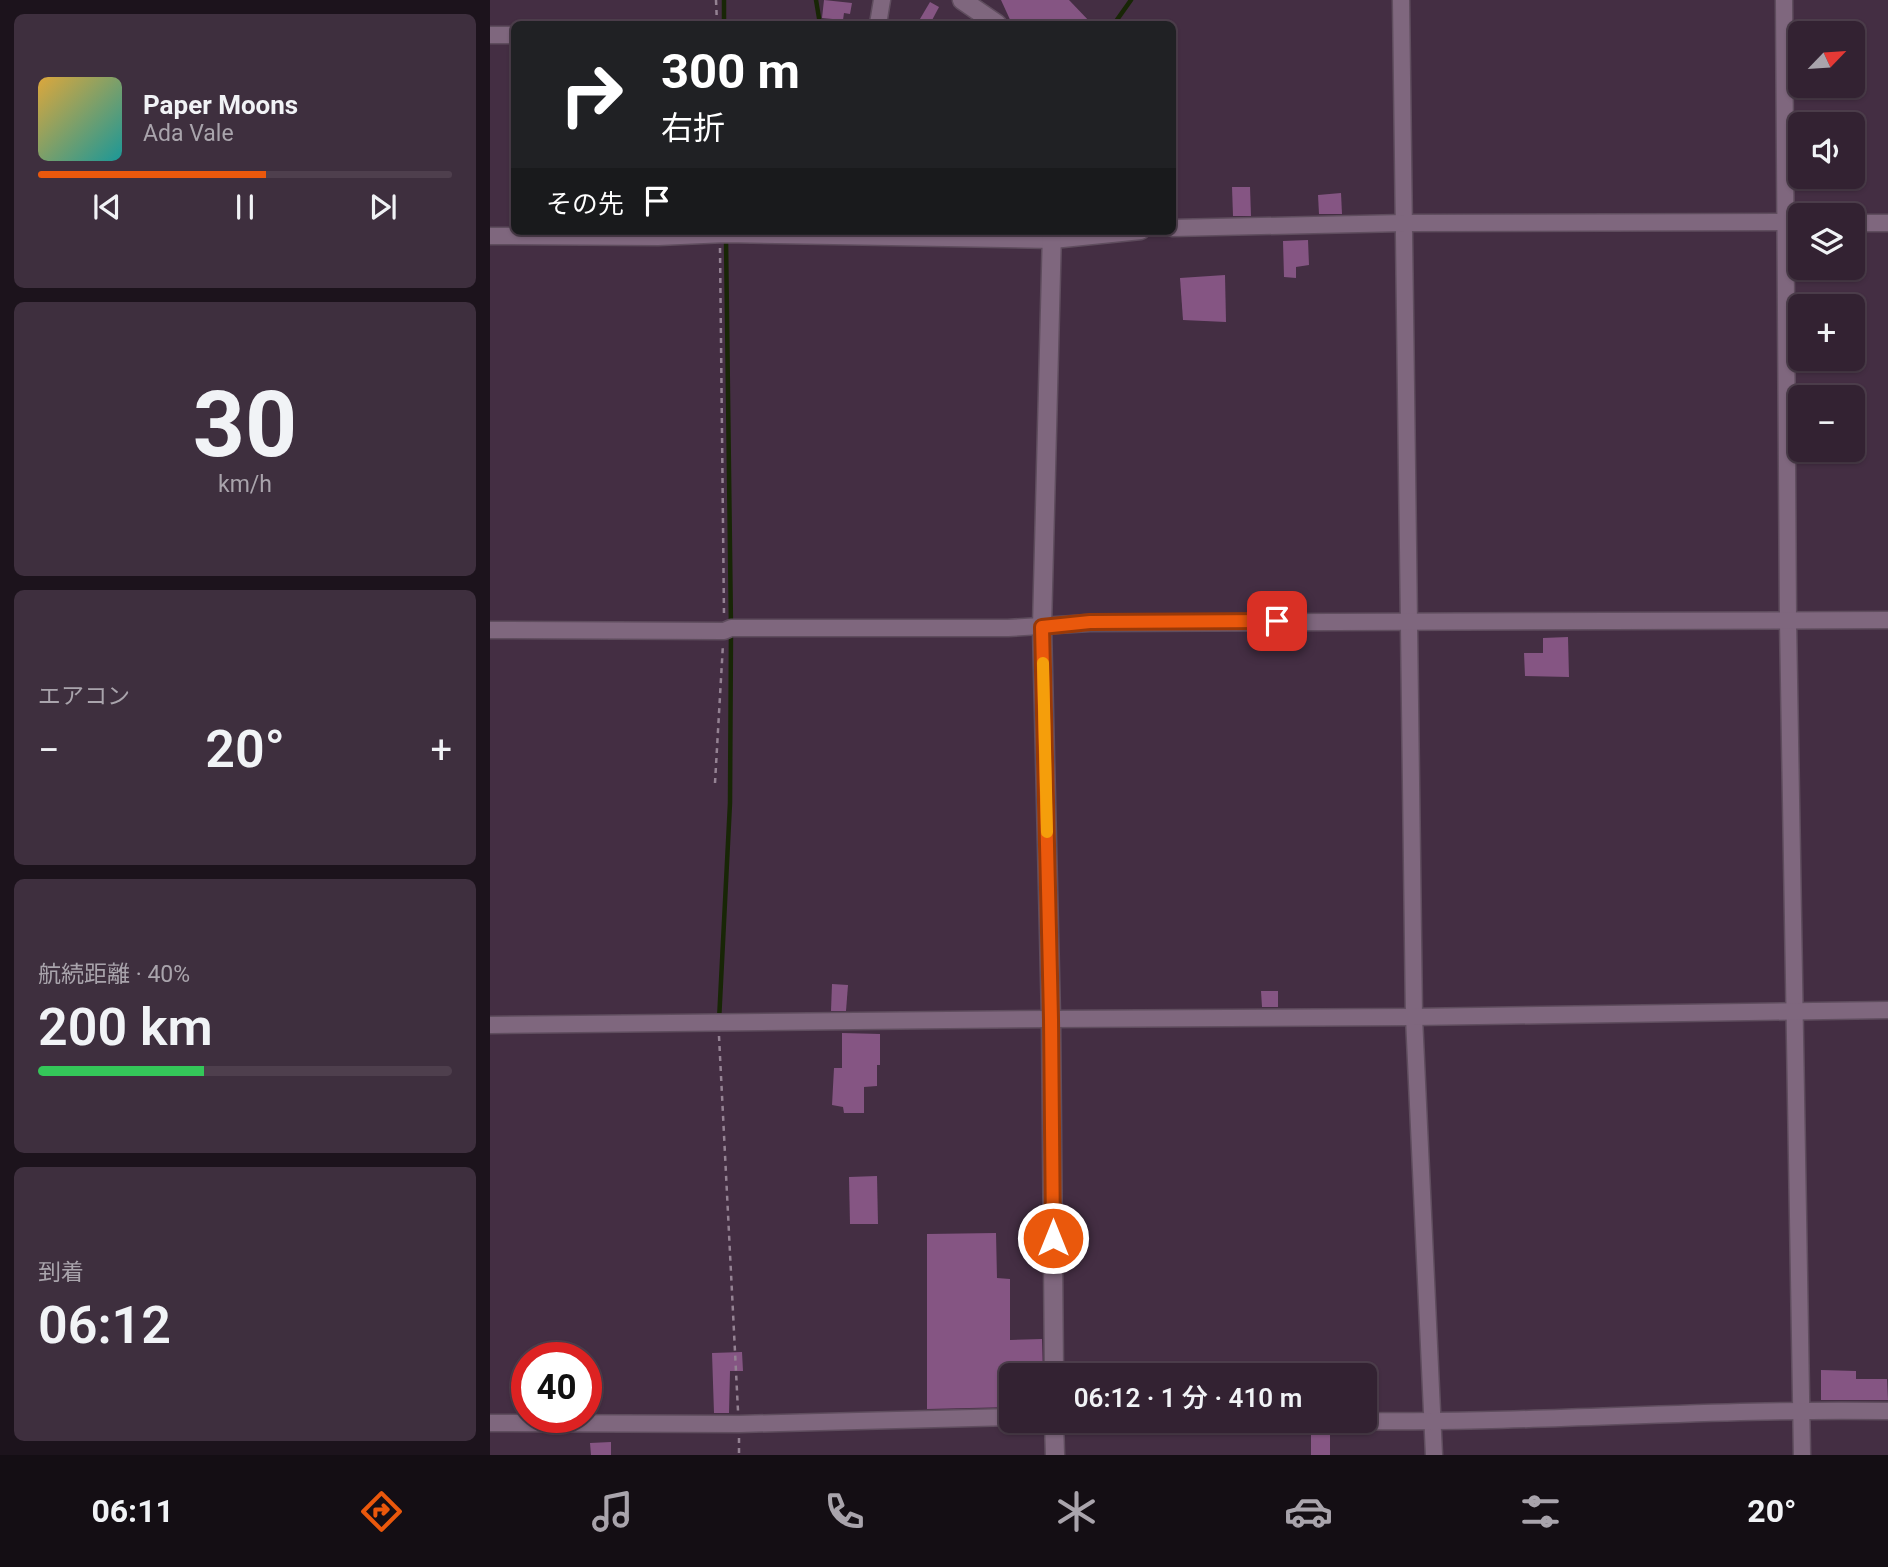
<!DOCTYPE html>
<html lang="ja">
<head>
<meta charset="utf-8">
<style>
  :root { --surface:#332232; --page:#3e2f3e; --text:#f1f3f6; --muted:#a9a4ac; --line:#4e3f4d; --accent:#ea580c }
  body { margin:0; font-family:Roboto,"Noto Sans JP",sans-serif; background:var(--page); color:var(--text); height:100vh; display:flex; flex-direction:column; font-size:26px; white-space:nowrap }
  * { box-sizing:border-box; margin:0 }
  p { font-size:23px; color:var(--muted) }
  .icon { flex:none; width:38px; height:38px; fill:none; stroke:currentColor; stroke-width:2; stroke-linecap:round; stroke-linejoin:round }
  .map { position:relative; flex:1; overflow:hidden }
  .panel { display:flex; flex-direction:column; gap:14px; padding:14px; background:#1c131c; width:490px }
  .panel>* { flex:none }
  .top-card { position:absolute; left:21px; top:21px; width:665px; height:214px; border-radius:10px; box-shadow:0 2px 5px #0004,0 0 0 2px var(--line); background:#202124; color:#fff; overflow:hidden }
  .needle { width:46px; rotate:65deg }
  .tools { position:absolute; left:1298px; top:21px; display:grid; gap:14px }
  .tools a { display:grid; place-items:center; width:77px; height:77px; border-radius:10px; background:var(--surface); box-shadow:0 2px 5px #0004,0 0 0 2px var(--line); font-size:35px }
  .speed { position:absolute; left:21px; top:1342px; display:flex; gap:14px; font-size:35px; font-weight:700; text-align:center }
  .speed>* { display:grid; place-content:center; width:91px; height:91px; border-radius:50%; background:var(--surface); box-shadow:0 2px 5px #0004,0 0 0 2px var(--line); line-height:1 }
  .speed .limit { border:10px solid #d22; background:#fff; color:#111 }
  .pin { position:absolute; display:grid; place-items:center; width:60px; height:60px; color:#fff; margin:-30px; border-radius:14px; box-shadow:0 4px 10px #0006 }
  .me { position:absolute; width:77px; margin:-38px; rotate:0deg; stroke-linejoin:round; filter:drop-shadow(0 0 5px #0008) }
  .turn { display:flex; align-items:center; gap:24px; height:147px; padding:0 35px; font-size:32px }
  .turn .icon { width:91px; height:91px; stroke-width:2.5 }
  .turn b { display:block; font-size:49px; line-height:60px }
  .then { display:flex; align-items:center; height:66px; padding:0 35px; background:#0003; gap:14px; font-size:26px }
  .big { font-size:52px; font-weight:600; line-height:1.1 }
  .panel .widget { flex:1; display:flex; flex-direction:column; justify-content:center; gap:10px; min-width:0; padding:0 24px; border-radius:10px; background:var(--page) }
  .panel .dial { align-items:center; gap:0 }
  .dial b { font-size:91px; line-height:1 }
  .song { display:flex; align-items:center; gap:21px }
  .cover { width:84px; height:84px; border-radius:10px; background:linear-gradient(135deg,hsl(40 70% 55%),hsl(180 70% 35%)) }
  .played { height:7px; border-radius:4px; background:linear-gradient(90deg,var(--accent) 55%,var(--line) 55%) }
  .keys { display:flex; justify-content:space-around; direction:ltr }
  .heat { display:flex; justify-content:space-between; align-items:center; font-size:38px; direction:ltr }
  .charge { height:10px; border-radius:5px; background:linear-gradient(90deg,#34c759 40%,var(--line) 0) }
  .trip { position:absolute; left:509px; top:1363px; width:378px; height:70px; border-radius:10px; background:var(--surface); box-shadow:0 2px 5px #0004,0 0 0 2px var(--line); font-weight:600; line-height:70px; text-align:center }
  .tab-bar { display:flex; height:112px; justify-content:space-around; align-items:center; background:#140e14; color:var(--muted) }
  .tab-bar .icon { width:49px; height:49px }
  .tab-bar .on { color:var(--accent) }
  .tab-bar b { font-size:32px; color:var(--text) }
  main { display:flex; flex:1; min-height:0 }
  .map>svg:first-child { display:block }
</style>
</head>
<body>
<main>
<section class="panel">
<div class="widget">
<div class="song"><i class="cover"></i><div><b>Paper Moons</b><p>Ada Vale</p></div></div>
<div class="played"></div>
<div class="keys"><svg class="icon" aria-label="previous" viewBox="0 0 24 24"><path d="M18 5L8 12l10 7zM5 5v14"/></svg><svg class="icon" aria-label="pause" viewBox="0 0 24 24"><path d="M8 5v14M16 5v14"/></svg><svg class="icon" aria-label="next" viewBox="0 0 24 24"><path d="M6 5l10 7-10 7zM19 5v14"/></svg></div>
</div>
<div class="widget dial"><b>30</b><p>km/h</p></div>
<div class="widget"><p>エアコン</p>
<div class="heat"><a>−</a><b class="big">20°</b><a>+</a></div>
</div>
<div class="widget"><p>航続距離 · 40%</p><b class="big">200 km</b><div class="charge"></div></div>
<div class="widget"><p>到着</p><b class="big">06:12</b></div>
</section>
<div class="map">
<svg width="1398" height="1455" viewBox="0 0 1398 1455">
  <rect width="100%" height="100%" fill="#442e43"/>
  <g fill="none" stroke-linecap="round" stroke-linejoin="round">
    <g stroke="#182606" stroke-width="4.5">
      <polyline points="234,0 234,24"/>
      <polyline points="326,0 330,24"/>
      <polyline points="624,24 641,0"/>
      <polyline points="229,1021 240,803 241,628 236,239"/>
    </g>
  </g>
  <g fill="#855583">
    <polygon points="334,0 362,3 360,14 354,13 353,20 332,18"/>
    <polygon points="511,0 579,0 602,24 522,24"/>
    <polygon points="440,2 449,7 440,24 427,24"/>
    <polygon points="742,187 760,187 761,216 743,216"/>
    <polygon points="851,193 852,214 829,214 828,195"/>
    <polygon points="818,240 819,265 806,267 806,278 794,277 793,241"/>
    <polygon points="735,275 736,322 693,320 690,278"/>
    <polygon points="1078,637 1079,677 1035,676 1034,653 1053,653 1053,638"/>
    <polygon points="342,984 358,985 356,1011 341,1011"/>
    <polygon points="771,991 788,991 788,1007 772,1007"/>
    <polygon points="352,1033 390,1034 390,1065 387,1065 387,1086 374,1087 374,1113 354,1113 353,1107 342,1105 344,1068 352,1068"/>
    <polygon points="387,1176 388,1224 360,1224 359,1177"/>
    <polygon points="506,1233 507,1278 520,1279 520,1340 552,1339 553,1376 522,1376 522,1407 437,1409 437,1234"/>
    <polygon points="252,1352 253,1371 240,1371 239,1413 224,1413 222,1353"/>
    <polygon points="1331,1370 1366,1371 1366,1379 1397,1379 1398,1400 1331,1400"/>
    <rect x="821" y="1428" width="19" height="27"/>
    <polygon points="121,1442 121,1455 101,1455 100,1443"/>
  </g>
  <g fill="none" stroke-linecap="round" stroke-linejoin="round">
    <g stroke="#5f4d5e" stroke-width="19">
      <g id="street">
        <polyline points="911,0 924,1017 944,1455"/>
        <polyline points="1294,0 1298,621 1312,1455"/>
        <polyline points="388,24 392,0"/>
        <polyline points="0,35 24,35"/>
        <polyline points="1363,223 1398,223"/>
        <polyline points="682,228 914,223 1311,222"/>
        <polyline points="0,236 168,237 236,234 563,240 651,231"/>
        <polyline points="0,630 234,631 241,628 518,628 600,623 1398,620"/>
        <polyline points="0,1025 561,1019 924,1017 1398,1010"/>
        <path d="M856 1421C1037 1424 1217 1408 1398 1411"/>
        <polyline points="0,1423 249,1424 522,1417"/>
      </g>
    </g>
    <g stroke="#5f4d5e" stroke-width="21">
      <g id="secondary">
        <polyline points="472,0 507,24"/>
        <polyline points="562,231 552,627 561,1019 564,1376"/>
        <polyline points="564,1421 565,1455"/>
      </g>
    </g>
    <g stroke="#948293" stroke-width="2.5" stroke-dasharray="5 5" stroke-linecap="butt">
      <polyline points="226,0 227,24"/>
      <polyline points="230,248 234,616"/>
      <polyline points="225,783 233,644"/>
      <polyline points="229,1036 248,1411"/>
      <polyline points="249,1438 249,1455"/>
    </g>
    <use href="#street" stroke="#7f677e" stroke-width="16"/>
    <use href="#secondary" stroke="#7f677e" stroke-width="18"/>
  </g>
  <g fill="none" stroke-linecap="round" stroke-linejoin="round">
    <g stroke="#983908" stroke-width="18">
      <polyline id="route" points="563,1238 561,1019 552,627 600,622 787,621"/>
    </g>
    <use href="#route" stroke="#ea580c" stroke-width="12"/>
    <polyline stroke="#f59e0b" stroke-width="12" points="553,663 557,832"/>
  </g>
</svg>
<div class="tools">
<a><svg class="needle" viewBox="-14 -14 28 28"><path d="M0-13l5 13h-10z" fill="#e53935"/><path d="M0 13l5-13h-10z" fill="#a9a4ac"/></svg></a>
<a><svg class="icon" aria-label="sound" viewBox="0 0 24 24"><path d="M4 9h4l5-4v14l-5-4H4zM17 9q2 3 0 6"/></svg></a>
<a><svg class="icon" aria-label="layers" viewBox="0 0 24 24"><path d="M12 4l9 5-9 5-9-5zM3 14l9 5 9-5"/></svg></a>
<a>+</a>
<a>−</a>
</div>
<div class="speed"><div class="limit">40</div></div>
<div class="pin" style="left:787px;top:621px;background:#d93025"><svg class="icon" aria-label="arrive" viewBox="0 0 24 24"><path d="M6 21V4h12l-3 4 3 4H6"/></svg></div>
<svg class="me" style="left:563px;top:1238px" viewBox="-20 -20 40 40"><circle r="17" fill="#ea580c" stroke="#fff" stroke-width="3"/><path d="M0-11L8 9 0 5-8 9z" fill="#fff"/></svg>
<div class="trip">06:12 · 1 分 · 410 m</div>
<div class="top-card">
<div class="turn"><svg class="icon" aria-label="right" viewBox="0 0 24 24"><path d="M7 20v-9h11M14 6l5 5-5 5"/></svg><div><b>300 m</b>右折</div></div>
<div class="then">その先<svg class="icon" aria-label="arrive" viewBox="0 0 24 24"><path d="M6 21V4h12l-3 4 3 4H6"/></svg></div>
</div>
</div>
</main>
<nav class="tab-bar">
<b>06:11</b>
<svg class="icon on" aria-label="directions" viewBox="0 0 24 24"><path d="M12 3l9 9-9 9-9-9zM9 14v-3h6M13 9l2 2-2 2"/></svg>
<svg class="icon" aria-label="music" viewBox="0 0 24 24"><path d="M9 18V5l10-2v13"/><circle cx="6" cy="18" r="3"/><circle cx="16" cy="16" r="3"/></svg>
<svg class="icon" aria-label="phone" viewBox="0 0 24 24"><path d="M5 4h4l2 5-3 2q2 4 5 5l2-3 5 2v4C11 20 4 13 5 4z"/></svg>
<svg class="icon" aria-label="climate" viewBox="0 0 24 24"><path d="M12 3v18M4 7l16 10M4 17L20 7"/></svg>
<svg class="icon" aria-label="car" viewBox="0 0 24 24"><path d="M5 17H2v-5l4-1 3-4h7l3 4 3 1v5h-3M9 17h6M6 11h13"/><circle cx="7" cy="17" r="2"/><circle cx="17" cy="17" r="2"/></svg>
<svg class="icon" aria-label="filters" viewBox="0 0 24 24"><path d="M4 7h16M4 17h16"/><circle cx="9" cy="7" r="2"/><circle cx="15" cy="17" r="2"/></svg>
<b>20°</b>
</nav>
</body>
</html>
